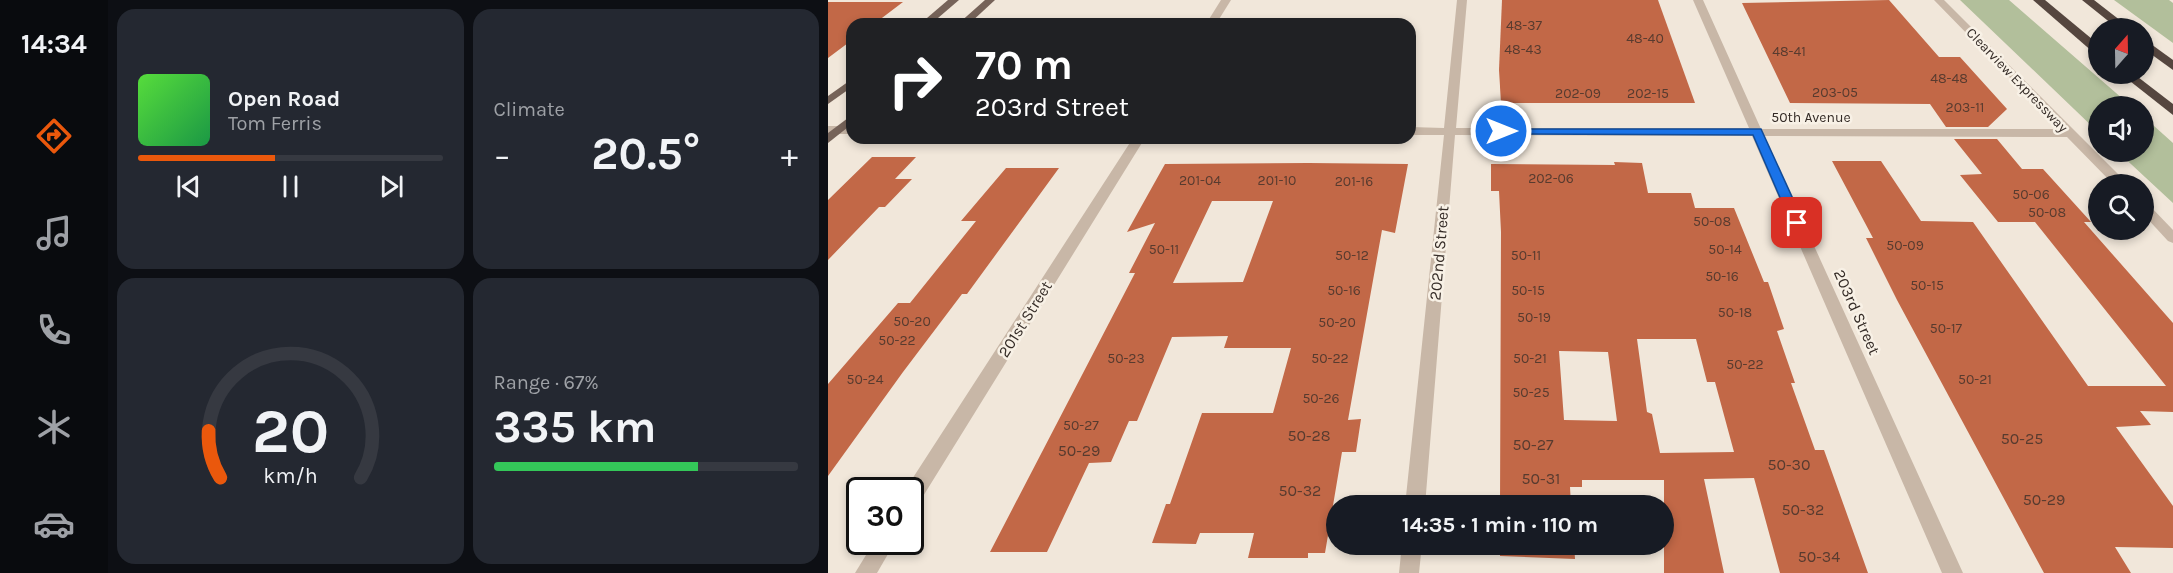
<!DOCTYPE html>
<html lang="en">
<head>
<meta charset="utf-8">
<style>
  :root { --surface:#171b24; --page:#242831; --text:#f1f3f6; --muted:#9ea1a6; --line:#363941; --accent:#ea580c }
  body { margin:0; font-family:Karla,sans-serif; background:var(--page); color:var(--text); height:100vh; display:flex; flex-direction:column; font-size:22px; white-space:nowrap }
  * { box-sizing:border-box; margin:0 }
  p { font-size:20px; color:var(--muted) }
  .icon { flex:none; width:33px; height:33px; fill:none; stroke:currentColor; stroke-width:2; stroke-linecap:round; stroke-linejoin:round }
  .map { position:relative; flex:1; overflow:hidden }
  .sheet { display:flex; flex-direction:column; gap:9px; padding:9px; background:#0d0f14; width:720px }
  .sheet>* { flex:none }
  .top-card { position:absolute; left:18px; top:18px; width:570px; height:126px; border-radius:18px; box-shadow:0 3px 9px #0003; background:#202124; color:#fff; overflow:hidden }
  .needle { width:39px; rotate:20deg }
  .tools { position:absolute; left:1260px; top:18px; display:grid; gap:12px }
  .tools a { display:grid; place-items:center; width:66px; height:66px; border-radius:50%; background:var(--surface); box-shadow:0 3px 9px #0003; font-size:30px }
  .speed { position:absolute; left:18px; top:477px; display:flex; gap:12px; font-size:30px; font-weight:700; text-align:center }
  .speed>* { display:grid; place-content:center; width:78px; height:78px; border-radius:50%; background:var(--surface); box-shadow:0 3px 9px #0003; line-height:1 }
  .speed .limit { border:3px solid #111; border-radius:9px; background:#fff; color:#111 }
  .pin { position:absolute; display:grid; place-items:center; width:51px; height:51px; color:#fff; margin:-26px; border-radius:12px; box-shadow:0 3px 9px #0006 }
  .me { position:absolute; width:66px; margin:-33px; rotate:90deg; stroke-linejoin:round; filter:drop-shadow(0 0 4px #0008) }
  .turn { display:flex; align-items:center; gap:21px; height:126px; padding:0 30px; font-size:27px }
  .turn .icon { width:78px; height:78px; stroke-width:2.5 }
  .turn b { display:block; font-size:42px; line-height:51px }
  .big { font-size:45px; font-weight:700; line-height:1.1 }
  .sheet .tile { flex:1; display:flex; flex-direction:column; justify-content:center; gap:9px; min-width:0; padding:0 21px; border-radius:18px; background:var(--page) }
  .sheet .dial { align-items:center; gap:0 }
  .dial svg { height:156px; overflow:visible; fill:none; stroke:var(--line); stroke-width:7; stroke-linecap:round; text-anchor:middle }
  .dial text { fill:var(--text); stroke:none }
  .song { display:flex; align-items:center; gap:18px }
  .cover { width:72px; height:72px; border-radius:9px; background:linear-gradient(135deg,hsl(110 70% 55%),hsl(140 70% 35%)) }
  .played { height:6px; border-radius:3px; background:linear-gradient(90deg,var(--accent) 45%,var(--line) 45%) }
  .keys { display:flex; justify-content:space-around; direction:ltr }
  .heat { display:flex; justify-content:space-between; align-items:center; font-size:33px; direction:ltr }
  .charge { height:9px; border-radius:4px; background:linear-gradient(90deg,#34c759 67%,var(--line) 0) }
  .sheet .tiles { flex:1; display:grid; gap:9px; grid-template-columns:repeat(2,1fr) }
  .trip { position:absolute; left:498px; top:495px; width:348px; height:60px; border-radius:30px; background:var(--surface); box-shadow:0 3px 9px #0003; font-weight:700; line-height:60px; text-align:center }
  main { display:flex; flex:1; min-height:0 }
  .dock { display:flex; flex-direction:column; width:108px; justify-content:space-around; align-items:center; background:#090b0e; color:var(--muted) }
  .dock .icon { width:42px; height:42px }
  .dock .selected { color:var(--accent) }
  .dock b { font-size:27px; color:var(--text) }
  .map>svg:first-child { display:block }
</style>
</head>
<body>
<main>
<nav class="dock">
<b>14:34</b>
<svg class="icon selected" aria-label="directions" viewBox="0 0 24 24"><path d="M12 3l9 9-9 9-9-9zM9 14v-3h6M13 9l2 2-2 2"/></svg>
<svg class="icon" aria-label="music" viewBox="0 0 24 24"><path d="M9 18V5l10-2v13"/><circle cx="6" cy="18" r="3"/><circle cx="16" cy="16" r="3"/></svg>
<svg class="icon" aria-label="phone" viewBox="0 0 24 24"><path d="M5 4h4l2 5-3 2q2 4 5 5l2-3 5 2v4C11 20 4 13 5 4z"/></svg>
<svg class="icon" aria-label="climate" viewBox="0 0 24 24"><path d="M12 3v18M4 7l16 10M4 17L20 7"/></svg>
<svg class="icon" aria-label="car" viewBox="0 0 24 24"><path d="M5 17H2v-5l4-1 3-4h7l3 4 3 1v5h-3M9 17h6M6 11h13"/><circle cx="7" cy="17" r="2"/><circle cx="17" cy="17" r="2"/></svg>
</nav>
<section class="sheet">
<div class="tiles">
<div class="tile">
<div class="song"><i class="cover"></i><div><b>Open Road</b><p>Tom Ferris</p></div></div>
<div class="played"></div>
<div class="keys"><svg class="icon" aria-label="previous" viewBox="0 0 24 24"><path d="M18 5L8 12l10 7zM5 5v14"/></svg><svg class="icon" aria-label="pause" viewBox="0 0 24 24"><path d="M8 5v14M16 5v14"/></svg><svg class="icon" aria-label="next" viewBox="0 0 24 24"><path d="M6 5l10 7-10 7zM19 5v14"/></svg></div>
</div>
<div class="tile"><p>Climate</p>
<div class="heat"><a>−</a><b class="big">20.5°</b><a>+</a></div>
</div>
<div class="tile dial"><svg viewBox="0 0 100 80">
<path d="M14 69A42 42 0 1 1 86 69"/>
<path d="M14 69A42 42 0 0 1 8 45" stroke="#ea580c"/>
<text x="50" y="56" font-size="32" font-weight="700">20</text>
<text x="50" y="72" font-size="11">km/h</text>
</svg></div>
<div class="tile"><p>Range · 67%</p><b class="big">335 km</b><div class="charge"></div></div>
</div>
</section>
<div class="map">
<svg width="1345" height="573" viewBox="0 0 1345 573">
  <rect width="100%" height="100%" fill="#f1e7da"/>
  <g fill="#b2bf9b">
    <polygon points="1132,0 1181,0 1303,106 1270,106 1270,132"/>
    <polygon points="1286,0 1341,0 1345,3 1345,43"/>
    <polygon points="1316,117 1345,143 1345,203 1290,152 1316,152"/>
  </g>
  <g fill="#c26847" fill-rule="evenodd">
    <polygon points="674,0 830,0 867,103 673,103 671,70"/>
    <polygon points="1061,0 1111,57 1132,57 1179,109 1160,127 1118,127 1102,104 962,103 914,3"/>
    <polygon points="0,2 75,2 46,24 24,24 24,40 0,58"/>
    <polygon points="1126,139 1169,139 1194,169 1215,169 1263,222 1256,222 1345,323 1345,412 1312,411 1323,425 1288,427 1345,506 1345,548 1287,547 1303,573 1216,573 1069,300 1038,238 1045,238 1004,161 1053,161 1093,221 1145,222 1260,386 1338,386 1207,222 1170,222 1132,175 1154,174"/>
    <polygon points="44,157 88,157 67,179 84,179 57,207 51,207 0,260 0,200"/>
    <path d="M786 162 814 163 820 193H863L867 208H906L936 282H940L956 329 949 331 967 383H963L987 450H996L1040 573H952L926 478 876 479 896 573H836V480H754V487H742L743 506H672L673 232 671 191H663V164L787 165ZM809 339H868L879 382H887L906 452 832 453 824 414 819 412ZM731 351 780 352 789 421 736 420Z"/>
    <path d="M480 163 580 164 567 233 554 230 520 420 533 419 528 452H514L497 553H480V558H420L426 533H372L368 544 324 543 338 504H342L374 413H445L463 348H396L400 336 344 337 309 421H301L283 462 261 463 219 552H162L307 273H301L327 223 299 232 337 164ZM384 201H445L415 282 345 283Z"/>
    <polygon points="178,168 231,168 139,294 134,294 75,372 0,476 0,384 70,303 82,303 148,221 133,221"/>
    <polygon points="672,544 746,544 747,559 672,556"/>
  </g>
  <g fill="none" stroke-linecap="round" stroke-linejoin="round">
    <g fill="#c8b7a7" fill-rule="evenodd">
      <polygon points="393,0 403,0 388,24 378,24"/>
      <polygon points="629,0 639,0 628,128 921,128 865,0 875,0 933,129 1232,129 1106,0 1116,0 1297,181 1298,184 1285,184 1239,137 936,136 1135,573 1114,573 924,136 627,135 597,506 577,506 616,135 582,135 582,127 616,128"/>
      <rect x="0" y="126" width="24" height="8"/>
      <polygon points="305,138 317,138 89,506 82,509 82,490 77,490"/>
      <polygon points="1316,204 1321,205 1345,230 1345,243 1340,241 1316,215"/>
      <polygon points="46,542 67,542 49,573 27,573"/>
      <polygon points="574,544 594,544 591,573 571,573"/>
    </g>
    <g fill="#766359" fill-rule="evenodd">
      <polygon points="120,0 131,0 103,24 92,24"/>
      <polygon points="157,0 167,0 141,24 130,24"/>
      <polygon points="24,79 24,87 0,104 0,96"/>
      <polygon points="24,115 24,124 0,143 0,133"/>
    </g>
    <g fill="#55463f" fill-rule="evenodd">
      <polygon points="1205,0 1217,0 1270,44 1270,54 1266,53"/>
      <polygon points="1254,0 1266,0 1302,28 1289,28"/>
      <polygon points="1316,39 1345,60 1345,70 1316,49"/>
      <polygon points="1293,74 1306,74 1345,104 1345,115"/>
    </g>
  </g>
  <polygon fill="#1a73e8" stroke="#114b97" stroke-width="1.5" points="669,129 933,129 976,223 969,227 963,223 925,135 673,134 667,131"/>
  <g text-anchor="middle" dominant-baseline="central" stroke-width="5" stroke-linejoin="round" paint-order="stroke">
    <g font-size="14" fill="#583b2f">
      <text x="696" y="25">48-37</text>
      <text x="817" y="38">48-40</text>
      <text x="695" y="49">48-43</text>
      <text x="961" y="51">48-41</text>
      <text x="1121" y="78">48-48</text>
      <text x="1007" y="92">203-05</text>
      <text x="750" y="93">202-09</text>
      <text x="820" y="93">202-15</text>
      <text x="1137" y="107">203-11</text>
      <text x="723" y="178">202-06</text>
      <text x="372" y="180">201-04</text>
      <text x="449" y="180">201-10</text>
      <text x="526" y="181">201-16</text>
      <text x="1203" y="194">50-06</text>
      <text x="1219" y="212">50-08</text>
      <text x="884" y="221">50-08</text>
      <text x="1077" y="245">50-09</text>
      <text x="336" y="249">50-11</text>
      <text x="897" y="249">50-14</text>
      <text x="524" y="255">50-12</text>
      <text x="698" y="255">50-11</text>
      <text x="894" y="276">50-16</text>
      <text x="1099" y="285">50-15</text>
      <text x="516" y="290">50-16</text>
      <text x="700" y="290">50-15</text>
      <text x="907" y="312">50-18</text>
      <text x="706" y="317">50-19</text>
      <text x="84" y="321">50-20</text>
      <text x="509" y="322">50-20</text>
      <text x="1118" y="328">50-17</text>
      <text x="69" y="340">50-22</text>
      <text x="298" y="358">50-23</text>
      <text x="502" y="358">50-22</text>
      <text x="702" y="358">50-21</text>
      <text x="917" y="364">50-22</text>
      <text x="37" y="379">50-24</text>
      <text x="1147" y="379">50-21</text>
      <text x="703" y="392">50-25</text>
      <text x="493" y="398">50-26</text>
      <text x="253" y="425">50-27</text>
    </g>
    <g font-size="14" fill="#352c27" stroke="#f8f1e6">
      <text transform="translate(1189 80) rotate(46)">Clearview Expressway</text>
      <text x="983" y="117">50th Avenue</text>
    </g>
    <g font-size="16" fill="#352c27" stroke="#f8f1e6">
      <text transform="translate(611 253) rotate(-85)">202nd Street</text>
      <text transform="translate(1029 312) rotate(66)">203rd Street</text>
      <text transform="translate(197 319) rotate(-58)">201st Street</text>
    </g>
    <g font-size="16" fill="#583b2f">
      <text x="481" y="435">50-28</text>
      <text x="1194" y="438">50-25</text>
      <text x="705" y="444">50-27</text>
      <text x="251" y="450">50-29</text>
      <text x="961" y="464">50-30</text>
      <text x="713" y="478">50-31</text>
      <text x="472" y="490">50-32</text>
      <text x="1216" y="499">50-29</text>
      <text x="975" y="509">50-32</text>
      <text x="991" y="556">50-34</text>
    </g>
  </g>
</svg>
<div class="tools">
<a><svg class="needle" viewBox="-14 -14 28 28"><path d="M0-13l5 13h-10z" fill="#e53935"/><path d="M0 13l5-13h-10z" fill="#9ea1a6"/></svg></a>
<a><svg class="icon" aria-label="sound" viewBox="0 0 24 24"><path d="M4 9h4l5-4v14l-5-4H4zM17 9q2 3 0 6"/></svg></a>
<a><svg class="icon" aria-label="search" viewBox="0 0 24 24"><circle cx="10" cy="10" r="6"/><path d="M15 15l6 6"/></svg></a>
</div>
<div class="speed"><div class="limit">30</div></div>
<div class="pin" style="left:969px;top:223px;background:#d93025"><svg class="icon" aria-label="arrive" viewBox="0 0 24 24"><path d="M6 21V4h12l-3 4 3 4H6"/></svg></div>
<svg class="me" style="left:673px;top:131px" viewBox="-20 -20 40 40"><circle r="17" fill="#1a73e8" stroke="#fff" stroke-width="3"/><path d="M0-11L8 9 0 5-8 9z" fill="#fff"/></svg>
<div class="trip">14:35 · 1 min · 110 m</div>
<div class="top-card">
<div class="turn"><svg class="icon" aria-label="right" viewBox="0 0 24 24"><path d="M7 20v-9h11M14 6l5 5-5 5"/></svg><div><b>70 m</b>203rd Street</div></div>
</div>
</div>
</main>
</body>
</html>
